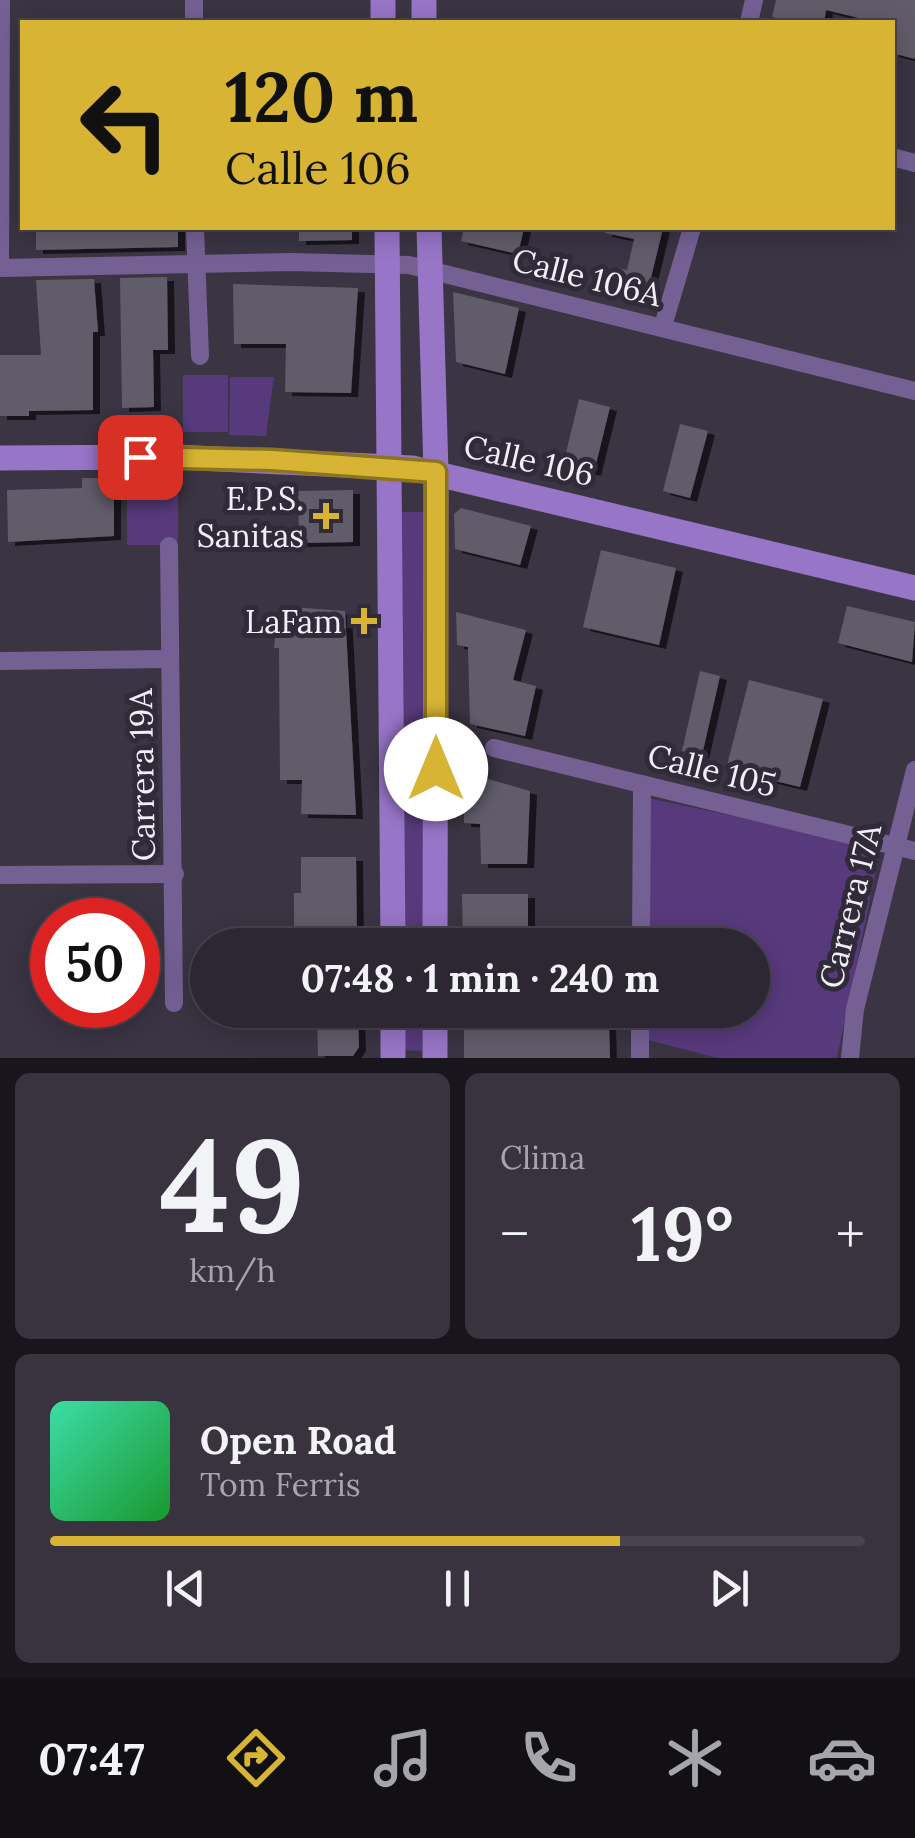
<!DOCTYPE html>
<html lang="es">
<head>
<meta charset="utf-8">
<style>
  :root { --surface:#2c2732; --page:#38333e; --text:#f1f3f6; --muted:#a6a5ac; --line:#48444d; --accent:#d8b434 }
  body { margin:0; font-family:Lora,serif; background:var(--page); color:var(--text); height:100vh; display:flex; flex-direction:column; font-size:38px; white-space:nowrap }
  * { box-sizing:border-box; margin:0 }
  p { font-size:32px; color:var(--muted) }
  .icon { flex:none; width:55px; height:55px; fill:none; stroke:currentColor; stroke-width:2; stroke-linecap:round; stroke-linejoin:round }
  .map { position:relative; height:1058px; overflow:hidden }
  .drawer { display:flex; flex-direction:column; gap:15px; padding:15px; background:#18151c; flex:1 }
  .drawer>* { flex:none }
  .top-card { position:absolute; left:20px; top:20px; width:875px; height:210px; border-radius:0px; box-shadow:0 5px 25px #0003,0 0 0 2px var(--line); background:#d8b434; color:#111; overflow:hidden }
  .speed { position:absolute; left:30px; top:898px; display:flex; gap:20px; font-size:50px; font-weight:700; text-align:center }
  .speed>* { display:grid; place-content:center; width:130px; height:130px; border-radius:50%; background:var(--surface); box-shadow:0 5px 25px #0003,0 0 0 2px var(--line); line-height:1 }
  .speed .limit { border:15px solid #d22; background:#fff; color:#111 }
  .pin { position:absolute; display:grid; place-items:center; width:85px; height:85px; color:#fff; margin:-42px; border-radius:20px; box-shadow:0 5px 15px #0006 }
  .me { position:absolute; width:110px; margin:-55px; rotate:0deg; stroke-linejoin:round; filter:drop-shadow(0 0 8px #0008) }
  .turn { display:flex; align-items:center; gap:35px; height:210px; padding:0 40px; font-size:45px }
  .turn .icon { width:130px; height:130px; stroke-width:2.5 }
  .turn b { display:block; font-size:70px; line-height:85px }
  .big { font-size:75px; font-weight:700; line-height:1.1 }
  .drawer .widget { flex:1; display:flex; flex-direction:column; justify-content:center; gap:15px; min-width:0; padding:0 35px; border-radius:15px; background:var(--page) }
  .drawer .dial { align-items:center; gap:0 }
  .dial b { font-size:130px; line-height:1 }
  .song { display:flex; align-items:center; gap:30px }
  .cover { width:120px; height:120px; border-radius:15px; background:linear-gradient(135deg,hsl(160 70% 55%),hsl(130 70% 35%)) }
  .played { height:10px; border-radius:5px; background:linear-gradient(90deg,var(--accent) 70%,var(--line) 70%) }
  .keys { display:flex; justify-content:space-around; direction:ltr }
  .heat { display:flex; justify-content:space-between; align-items:center; font-size:55px; direction:ltr }
  .drawer .tiles { flex:1; display:grid; gap:15px; grid-template-columns:1fr 1fr }
  .widget:last-child { grid-column:span 2 }
  .trip { position:absolute; left:190px; top:928px; width:580px; height:100px; border-radius:50px; background:var(--surface); box-shadow:0 5px 25px #0003,0 0 0 2px var(--line); font-weight:700; line-height:100px; text-align:center }
  .menu { display:flex; height:160px; justify-content:space-around; align-items:center; background:#121014; color:var(--muted) }
  .menu .icon { width:70px; height:70px }
  .menu .selected { color:var(--accent) }
  .menu b { font-size:45px; color:var(--text) }
  .map>svg:first-child { display:block }
</style>
</head>
<body>
<div class="map">
<svg width="915" height="1058" viewBox="0 0 915 1058">
  <defs>
    <filter id="shadow"><feDropShadow dx="7" dy="4" stdDeviation="0" flood-color="#0009"/></filter>
  </defs>
  <rect width="100%" height="100%" fill="#3a3443"/>
  <g fill="#573a7b">
    <rect x="183" y="375" width="45" height="57"/>
    <polygon points="230,377 274,377 266,436 229,435"/>
    <rect x="127" y="480" width="51" height="65"/>
    <polygon points="400,512 427,512 423,945 401,945"/>
    <polygon points="648,798 881,847 837,1058 717,1058 648,1040 648,1010 752,1010 752,945 648,945"/>
    <polygon points="401,1010 423,1010 422,1051 401,1050"/>
  </g>
  <g fill="#615b6b" filter="url(#shadow)">
    <polygon points="776,0 915,0 915,59 892,53 892,22 858,22 859,18 826,10 824,22 796,22 772,17"/>
    <polygon points="36,228 178,228 178,247 36,250"/>
    <polygon points="299,228 352,228 352,240 299,241"/>
    <polygon points="464,228 524,228 518,254 461,241"/>
    <polygon points="606,228 663,228 648,290 614,282 618,268 627,270 634,239 605,233"/>
    <polygon points="167,277 168,350 153,350 154,407 122,408 120,278"/>
    <polygon points="94,279 98,332 93,332 93,410 29,411 29,416 0,416 0,355 41,355 36,280"/>
    <polygon points="233,284 358,288 351,393 285,392 286,344 234,344"/>
    <polygon points="453,292 519,308 505,374 456,362"/>
    <polygon points="579,399 610,407 594,472 563,465"/>
    <polygon points="680,424 708,431 690,498 663,491"/>
    <polygon points="82,478 114,478 114,536 8,542 7,490 82,488"/>
    <polygon points="353,490 353,542 299,543 298,491"/>
    <polygon points="461,508 531,526 520,565 455,549 454,514"/>
    <polygon points="601,550 676,568 659,645 583,627"/>
    <polygon points="278,606 345,611 356,815 301,814 302,780 280,780 279,648 274,648"/>
    <polygon points="847,606 915,622 912,662 838,643"/>
    <polygon points="456,612 526,630 513,680 536,686 525,736 470,724 468,647 457,645"/>
    <polygon points="700,671 720,676 702,755 682,751"/>
    <polygon points="749,680 823,699 800,787 726,769"/>
    <polygon points="464,772 530,791 527,864 481,864 480,824 464,823"/>
    <polygon points="301,857 356,857 357,945 288,945 287,930 294,930 294,893 301,893"/>
    <polygon points="462,894 528,894 528,945 463,945"/>
    <polygon points="317,1010 358,1010 359,1047 353,1056 318,1056"/>
    <polygon points="609,1023 610,1058 464,1058 464,1026"/>
  </g>
  <g fill="none" stroke-linecap="round" stroke-linejoin="round">
    <g stroke="#756094" stroke-width="18">
      <polyline points="194,22 194,0"/>
      <polyline points="749,22 754,0"/>
      <polyline points="892,157 915,163"/>
      <polyline points="195,228 200,356"/>
      <polyline points="0,268 290,262 409,265 915,391"/>
      <polyline points="0,268 1,0"/>
      <polyline points="663,326 692,228"/>
      <polyline points="169,546 174,1003"/>
      <polyline points="0,661 169,659"/>
      <polyline points="494,748 915,851"/>
      <polyline points="0,875 175,874"/>
      <polyline points="641,945 642,784"/>
      <polyline points="640,1058 640,1010"/>
      <polyline points="850,1058 855,1009 915,770"/>
    </g>
    <g stroke="#9775c7" stroke-width="25">
      <polyline points="383,0 383,22"/>
      <polyline points="424,0 424,22"/>
      <polyline points="387,228 393,945"/>
      <polyline points="429,228 436,472 435,945"/>
      <polyline points="0,458 176,457 412,468 915,588"/>
      <polyline points="393,1010 393,1058"/>
      <polyline points="435,1058 435,1010"/>
    </g>
  </g>
  <g fill="none" stroke-linecap="round" stroke-linejoin="round">
    <g stroke="#8c7522" stroke-width="25">
      <polyline id="route" points="140,457 272,460 436,472 436,769"/>
    </g>
    <use href="#route" stroke="#d8b434" stroke-width="18"/>
  </g>
  <g fill="#d8b434" stroke="#302a39" stroke-width="4">
    <path d="M321 501h10v10h10v10h-10v10h-10v-10h-10v-10h10z"/>
    <path d="M359 606h10v10h10v10h-10v10h-10v-10h-10v-10h10z"/>
  </g>
  <g text-anchor="middle" dominant-baseline="central" stroke-width="10" stroke-linejoin="round" paint-order="stroke">
    <g font-size="32" fill="#f3eff9" stroke="#302a39">
      <text transform="translate(587 277) rotate(14)">Calle 106A</text>
      <text transform="translate(529 460) rotate(13)">Calle 106</text>
      <text transform="translate(712 770) rotate(14)">Calle 105</text>
      <text transform="translate(142 775) rotate(-91)">Carrera 19A</text>
      <text transform="translate(850 906) rotate(-76)">Carrera 17A</text>
    </g>
    <g font-size="32" fill="#f3eff9" stroke="#302a39" text-anchor="end">
      <text x="304" y="498">E.P.S.<tspan x="304" dy="37">Sanitas</tspan></text>
      <text x="342" y="621">LaFam</text>
    </g>
  </g>
</svg>
<div class="speed"><div class="limit">50</div></div>
<div class="pin" style="left:140px;top:457px;background:#d93025"><svg class="icon" aria-label="arrive" viewBox="0 0 24 24"><path d="M6 21V4h12l-3 4 3 4H6"/></svg></div>
<svg class="me" style="left:436px;top:769px" viewBox="-20 -20 40 40"><circle r="19" fill="#fff"/><path d="M0-13L10 11 0 6-10 11z" fill="#d8b434"/></svg>
<div class="trip">07:48 · 1 min · 240 m</div>
<div class="top-card">
<div class="turn"><svg class="icon" aria-label="left" viewBox="0 0 24 24"><path d="M17 20v-9H6M10 6l-5 5 5 5"/></svg><div><b>120 m</b>Calle 106</div></div>
</div>
</div>
<section class="drawer">
<div class="tiles">
<div class="widget dial"><b>49</b><p>km/h</p></div>
<div class="widget"><p>Clima</p>
<div class="heat"><a>−</a><b class="big">19°</b><a>+</a></div>
</div>
<div class="widget">
<div class="song"><i class="cover"></i><div><b>Open Road</b><p>Tom Ferris</p></div></div>
<div class="played"></div>
<div class="keys"><svg class="icon" aria-label="previous" viewBox="0 0 24 24"><path d="M18 5L8 12l10 7zM5 5v14"/></svg><svg class="icon" aria-label="pause" viewBox="0 0 24 24"><path d="M8 5v14M16 5v14"/></svg><svg class="icon" aria-label="next" viewBox="0 0 24 24"><path d="M6 5l10 7-10 7zM19 5v14"/></svg></div>
</div>
</div>
</section>
<nav class="menu">
<b>07:47</b>
<svg class="icon selected" aria-label="directions" viewBox="0 0 24 24"><path d="M12 3l9 9-9 9-9-9zM9 14v-3h6M13 9l2 2-2 2"/></svg>
<svg class="icon" aria-label="music" viewBox="0 0 24 24"><path d="M9 18V5l10-2v13"/><circle cx="6" cy="18" r="3"/><circle cx="16" cy="16" r="3"/></svg>
<svg class="icon" aria-label="phone" viewBox="0 0 24 24"><path d="M5 4h4l2 5-3 2q2 4 5 5l2-3 5 2v4C11 20 4 13 5 4z"/></svg>
<svg class="icon" aria-label="climate" viewBox="0 0 24 24"><path d="M12 3v18M4 7l16 10M4 17L20 7"/></svg>
<svg class="icon" aria-label="car" viewBox="0 0 24 24"><path d="M5 17H2v-5l4-1 3-4h7l3 4 3 1v5h-3M9 17h6M6 11h13"/><circle cx="7" cy="17" r="2"/><circle cx="17" cy="17" r="2"/></svg>
</nav>
</body>
</html>
